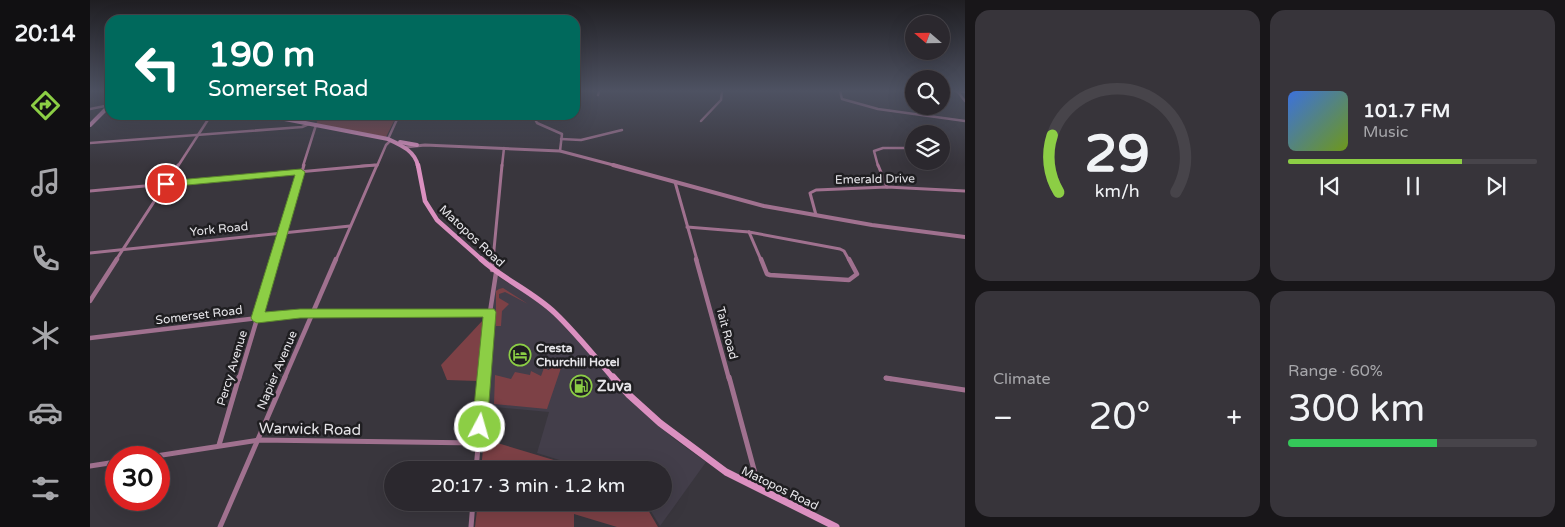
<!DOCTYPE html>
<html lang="en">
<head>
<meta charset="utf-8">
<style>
  :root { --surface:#2b282e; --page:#37343a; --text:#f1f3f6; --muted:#a6a6aa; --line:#47444a; --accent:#8cce45 }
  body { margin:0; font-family:"Varela Round",sans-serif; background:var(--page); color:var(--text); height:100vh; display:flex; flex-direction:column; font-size:19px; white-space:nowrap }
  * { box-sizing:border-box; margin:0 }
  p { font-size:16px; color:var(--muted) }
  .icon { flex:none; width:28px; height:28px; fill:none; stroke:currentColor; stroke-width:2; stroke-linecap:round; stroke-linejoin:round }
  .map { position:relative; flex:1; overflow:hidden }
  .details { display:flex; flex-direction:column; gap:10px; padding:10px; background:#181619; width:600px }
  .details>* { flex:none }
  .guide { position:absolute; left:15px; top:15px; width:475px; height:105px; border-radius:15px; box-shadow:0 5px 20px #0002,0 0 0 1px var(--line); background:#00695c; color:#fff; overflow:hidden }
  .needle { width:32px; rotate:290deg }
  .fabs { position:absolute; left:815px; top:15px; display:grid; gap:10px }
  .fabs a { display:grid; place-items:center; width:45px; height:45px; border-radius:50%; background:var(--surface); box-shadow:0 5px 20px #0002,0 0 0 1px var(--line); font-size:25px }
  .speed { position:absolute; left:15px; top:446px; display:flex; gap:10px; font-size:25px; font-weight:700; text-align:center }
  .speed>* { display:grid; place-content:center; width:65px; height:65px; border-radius:50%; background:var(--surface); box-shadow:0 5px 20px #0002,0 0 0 1px var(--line); line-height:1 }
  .speed .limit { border:8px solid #d22; background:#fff; color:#111 }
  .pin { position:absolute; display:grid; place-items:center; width:42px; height:42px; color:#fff; margin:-21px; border:2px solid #fff; border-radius:50%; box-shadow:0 1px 5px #0007 }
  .me { position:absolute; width:55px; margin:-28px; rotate:6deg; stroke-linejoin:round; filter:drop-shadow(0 0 4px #0008) }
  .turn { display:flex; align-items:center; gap:18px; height:105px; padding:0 20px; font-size:22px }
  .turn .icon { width:65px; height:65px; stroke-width:2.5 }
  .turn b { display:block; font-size:35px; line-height:42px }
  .big { font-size:38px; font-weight:600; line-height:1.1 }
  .details .widget { flex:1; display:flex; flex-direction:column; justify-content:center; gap:8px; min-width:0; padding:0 18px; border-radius:15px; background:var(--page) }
  .details .dial { align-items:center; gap:0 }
  .dial svg { height:130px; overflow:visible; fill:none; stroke:var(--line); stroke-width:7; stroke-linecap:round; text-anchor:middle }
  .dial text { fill:var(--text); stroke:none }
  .song { display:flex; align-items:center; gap:15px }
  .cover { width:60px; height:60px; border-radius:8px; background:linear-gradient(135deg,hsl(220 70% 55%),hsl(80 70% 35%)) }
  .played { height:5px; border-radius:2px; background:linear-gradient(90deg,var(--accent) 70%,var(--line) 70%) }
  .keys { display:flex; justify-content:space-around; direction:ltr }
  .heat { display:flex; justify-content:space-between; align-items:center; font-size:28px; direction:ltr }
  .charge { height:8px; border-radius:4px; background:linear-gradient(90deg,#34c759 60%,var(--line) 0) }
  .details .tiles { flex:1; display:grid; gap:10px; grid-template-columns:repeat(2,1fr) }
  .trip { position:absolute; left:294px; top:461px; width:288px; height:50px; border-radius:25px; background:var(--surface); box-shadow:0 5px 20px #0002,0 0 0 1px var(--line); font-weight:600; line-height:50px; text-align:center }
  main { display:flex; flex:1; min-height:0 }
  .tabs { display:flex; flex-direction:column; width:90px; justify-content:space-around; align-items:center; background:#111012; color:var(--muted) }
  .tabs .icon { width:35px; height:35px }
  .tabs .active { color:var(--accent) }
  .tabs b { font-size:22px; color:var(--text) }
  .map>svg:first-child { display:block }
</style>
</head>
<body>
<main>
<nav class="tabs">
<b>20:14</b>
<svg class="icon active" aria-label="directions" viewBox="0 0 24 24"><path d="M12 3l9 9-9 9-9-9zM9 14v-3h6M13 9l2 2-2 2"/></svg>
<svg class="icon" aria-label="music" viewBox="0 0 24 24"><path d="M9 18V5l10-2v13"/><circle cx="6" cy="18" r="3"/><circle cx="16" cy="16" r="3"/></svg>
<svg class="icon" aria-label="phone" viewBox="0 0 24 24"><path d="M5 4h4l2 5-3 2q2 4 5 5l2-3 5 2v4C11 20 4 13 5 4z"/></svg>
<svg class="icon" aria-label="climate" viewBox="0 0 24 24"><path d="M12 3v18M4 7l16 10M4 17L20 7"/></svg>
<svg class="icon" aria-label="car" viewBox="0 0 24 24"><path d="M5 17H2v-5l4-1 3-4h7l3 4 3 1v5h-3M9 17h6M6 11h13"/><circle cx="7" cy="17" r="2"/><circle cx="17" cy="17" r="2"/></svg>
<svg class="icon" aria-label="filters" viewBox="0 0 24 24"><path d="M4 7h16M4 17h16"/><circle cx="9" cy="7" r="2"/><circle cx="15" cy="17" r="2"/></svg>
</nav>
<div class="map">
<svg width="875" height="527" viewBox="0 0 875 527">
  <rect width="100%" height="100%" fill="#39363d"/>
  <polygon fill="#433e4a" points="407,276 440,296 462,313 539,397 583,438 616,462 570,526 556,503 572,502 572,470 502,470 447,453 459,412 394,406 402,313"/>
  <g fill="#7d4146">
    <polygon points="230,115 307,115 296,137 226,124"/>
    <polygon points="413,288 438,304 415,292 409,294 409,298 419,304 412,311 411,326 406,326 406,291 409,289"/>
    <polygon points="394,319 388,381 357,380 351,365"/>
    <polygon points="463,362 472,365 457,409 404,404 405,375 421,379 425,372 440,375 441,371 451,376 454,368 459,370"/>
    <polygon points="394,439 497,470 391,470"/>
    <polygon points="388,502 554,503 568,527 527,527 484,514 484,527 385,527"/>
  </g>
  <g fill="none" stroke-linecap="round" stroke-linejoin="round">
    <g stroke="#a0718f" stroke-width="2.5">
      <polyline points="750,91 752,99 788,109 875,121"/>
      <polyline points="865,91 875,92"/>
      <polyline points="868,92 875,101"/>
      <polyline points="508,95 509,91"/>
      <polyline points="0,109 20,105"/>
      <polyline points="447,115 445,119 447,123 472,134 470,151"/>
      <polyline points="611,121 631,100 632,91"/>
      <polyline points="298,139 309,115"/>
      <polyline points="471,139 491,140 532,130"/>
      <polyline points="0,143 212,127 219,124"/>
      <polyline points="851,152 855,153"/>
      <polyline points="88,166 121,115"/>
      <polyline points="213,166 226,125"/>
      <polyline points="271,166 287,165"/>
      <polyline points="287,166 296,145 301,140"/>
      <polyline points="412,166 414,148"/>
      <polyline points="788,166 784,151 793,148 824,148"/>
    </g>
    <g stroke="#a0718f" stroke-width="3">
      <polyline points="788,165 797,187"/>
      <polyline points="585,182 607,260"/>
      <polyline points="0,191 285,165"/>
      <polyline points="726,215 720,193 726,190 797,187 875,191"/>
      <polyline points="597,227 659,232"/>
      <polyline points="659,232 750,249 754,251 759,260"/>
      <polyline points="659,232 671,260"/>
      <polyline points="0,253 260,226"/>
      <polyline points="26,260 88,165"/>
      <polyline points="185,260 214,165"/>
      <polyline points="246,260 287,165"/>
      <polyline points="403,260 412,165"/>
    </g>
    <g stroke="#a0718f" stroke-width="4.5">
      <polyline points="606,259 639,379"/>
      <polyline points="671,259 677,274 680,275 759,280 767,274 759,259"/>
      <polyline points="402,270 403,259"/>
      <polyline points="0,301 27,259"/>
      <polyline points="0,338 210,313 400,312"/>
      <polyline points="796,378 801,379"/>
      <polyline points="149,379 185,259"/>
      <polyline points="194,379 246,259"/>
      <polyline points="394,379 400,312 406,273"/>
    </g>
    <g stroke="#a0718f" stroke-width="5">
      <polyline points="639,377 669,488"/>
      <polyline points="796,378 875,390"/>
      <polyline points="129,445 149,377"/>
      <polyline points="53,458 169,440 388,443"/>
      <polyline points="0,466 26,462"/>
      <polyline points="386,470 394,377"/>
      <polyline points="130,527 195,377"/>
      <polyline points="381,527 383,502"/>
    </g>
    <polyline stroke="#a0718f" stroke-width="3" points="316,147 335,145 470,151 527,166"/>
    <polyline stroke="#a0718f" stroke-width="4" points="523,165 674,206 782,225 875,237"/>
    <g stroke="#db90c0" stroke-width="4">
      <path d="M174 115 298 139C311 145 325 151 328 166"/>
      <polyline points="0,125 20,105"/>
      <polyline points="310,142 327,145"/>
    </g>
    <polyline stroke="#db90c0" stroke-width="4.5" points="328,165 335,201 347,220 392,260"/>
    <path stroke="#db90c0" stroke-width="5.5" d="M391 259C414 280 443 292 465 313 486 333 505 357 524 379"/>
    <polyline stroke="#db90c0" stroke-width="7" points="523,377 539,395 570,423 636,472 746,527"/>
  </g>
  <linearGradient id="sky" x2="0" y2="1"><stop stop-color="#1f1e22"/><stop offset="0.55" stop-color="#4e5262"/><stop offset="1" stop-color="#4e5262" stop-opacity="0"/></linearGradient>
  <rect width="875" height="165" fill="url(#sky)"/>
  <polygon fill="#8cce45" stroke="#5b862d" points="211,169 215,172 175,312 210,309 404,309 406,312 397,427 395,432 390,434 384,432 382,427 393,317 210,318 167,323 163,321 161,318 205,175 76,187 71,184 76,181"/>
  <defs>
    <g id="hotel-ring" transform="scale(1.125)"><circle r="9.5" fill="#1f1e21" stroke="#8cce45" stroke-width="1.5"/><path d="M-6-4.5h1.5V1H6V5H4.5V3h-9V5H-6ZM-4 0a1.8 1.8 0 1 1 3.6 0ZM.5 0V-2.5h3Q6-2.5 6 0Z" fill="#8cce45"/></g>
    <g id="fuel-ring" transform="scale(1.125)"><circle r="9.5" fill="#1f1e21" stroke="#8cce45" stroke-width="1.5"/><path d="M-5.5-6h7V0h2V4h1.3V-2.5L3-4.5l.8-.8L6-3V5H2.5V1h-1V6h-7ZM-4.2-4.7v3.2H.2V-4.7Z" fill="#8cce45"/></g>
  </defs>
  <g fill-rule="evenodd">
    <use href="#hotel-ring" x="430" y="355"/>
    <use href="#fuel-ring" x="491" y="386"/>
  </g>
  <g text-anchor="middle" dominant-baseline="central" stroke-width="5" stroke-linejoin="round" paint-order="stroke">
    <g font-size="12" fill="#e6e5e9" stroke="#1f1e21">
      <text transform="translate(785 179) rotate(-1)">Emerald Drive</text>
      <text transform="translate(129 229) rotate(-6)">York Road</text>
      <text transform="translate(382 236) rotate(43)">Matopos Road</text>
      <text transform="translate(109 315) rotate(-7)">Somerset Road</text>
      <text transform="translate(637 333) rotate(75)">Tait Road</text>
      <text transform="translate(142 368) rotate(-73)">Percy Avenue</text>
      <text transform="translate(187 370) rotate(-67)">Napier Avenue</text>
      <text transform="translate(690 488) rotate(26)">Matopos Road</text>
    </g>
    <g font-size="12" font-weight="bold" fill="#e6e5e9" stroke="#1f1e21" text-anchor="start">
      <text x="446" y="348">Cresta<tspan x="446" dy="14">Churchill Hotel</tspan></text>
    </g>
    <g font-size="15" font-weight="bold" fill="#e6e5e9" stroke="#1f1e21" text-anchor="start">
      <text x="507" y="386">Zuva</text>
    </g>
    <g font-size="15" fill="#e6e5e9" stroke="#1f1e21">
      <text transform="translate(220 429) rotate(1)">Warwick Road</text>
    </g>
  </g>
</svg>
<div class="fabs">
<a><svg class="needle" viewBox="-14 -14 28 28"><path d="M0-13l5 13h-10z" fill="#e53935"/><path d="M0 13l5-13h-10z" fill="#a6a6aa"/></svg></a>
<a><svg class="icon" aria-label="search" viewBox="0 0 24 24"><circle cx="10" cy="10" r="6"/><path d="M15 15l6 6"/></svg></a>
<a><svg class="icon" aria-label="layers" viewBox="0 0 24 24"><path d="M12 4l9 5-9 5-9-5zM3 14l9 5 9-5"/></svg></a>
</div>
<div class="speed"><div class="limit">30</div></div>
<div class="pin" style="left:76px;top:184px;background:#d93025"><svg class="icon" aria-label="arrive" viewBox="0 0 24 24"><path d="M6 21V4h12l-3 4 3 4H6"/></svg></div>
<svg class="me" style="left:390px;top:427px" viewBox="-20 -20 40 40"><circle r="17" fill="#8cce45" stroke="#fff" stroke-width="3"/><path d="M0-11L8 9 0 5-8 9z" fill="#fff"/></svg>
<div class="trip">20:17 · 3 min · 1.2 km</div>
<div class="guide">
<div class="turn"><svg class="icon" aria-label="left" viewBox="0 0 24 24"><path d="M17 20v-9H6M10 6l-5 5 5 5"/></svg><div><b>190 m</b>Somerset Road</div></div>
</div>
</div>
<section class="details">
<div class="tiles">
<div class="widget dial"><svg viewBox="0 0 100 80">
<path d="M14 69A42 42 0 1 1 86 69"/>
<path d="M14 69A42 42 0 0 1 10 34" stroke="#8cce45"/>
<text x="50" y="56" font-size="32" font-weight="700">29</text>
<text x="50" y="72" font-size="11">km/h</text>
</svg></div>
<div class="widget">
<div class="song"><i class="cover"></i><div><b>101.7 FM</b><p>Music</p></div></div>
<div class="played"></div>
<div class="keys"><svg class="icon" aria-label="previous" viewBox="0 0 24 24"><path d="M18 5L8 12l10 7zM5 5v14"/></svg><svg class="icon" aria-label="pause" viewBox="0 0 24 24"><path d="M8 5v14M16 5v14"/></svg><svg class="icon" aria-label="next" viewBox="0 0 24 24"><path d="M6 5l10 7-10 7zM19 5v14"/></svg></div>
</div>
<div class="widget"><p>Climate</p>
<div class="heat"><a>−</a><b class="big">20°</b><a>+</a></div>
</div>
<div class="widget"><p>Range · 60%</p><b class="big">300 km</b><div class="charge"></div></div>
</div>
</section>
</main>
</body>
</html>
